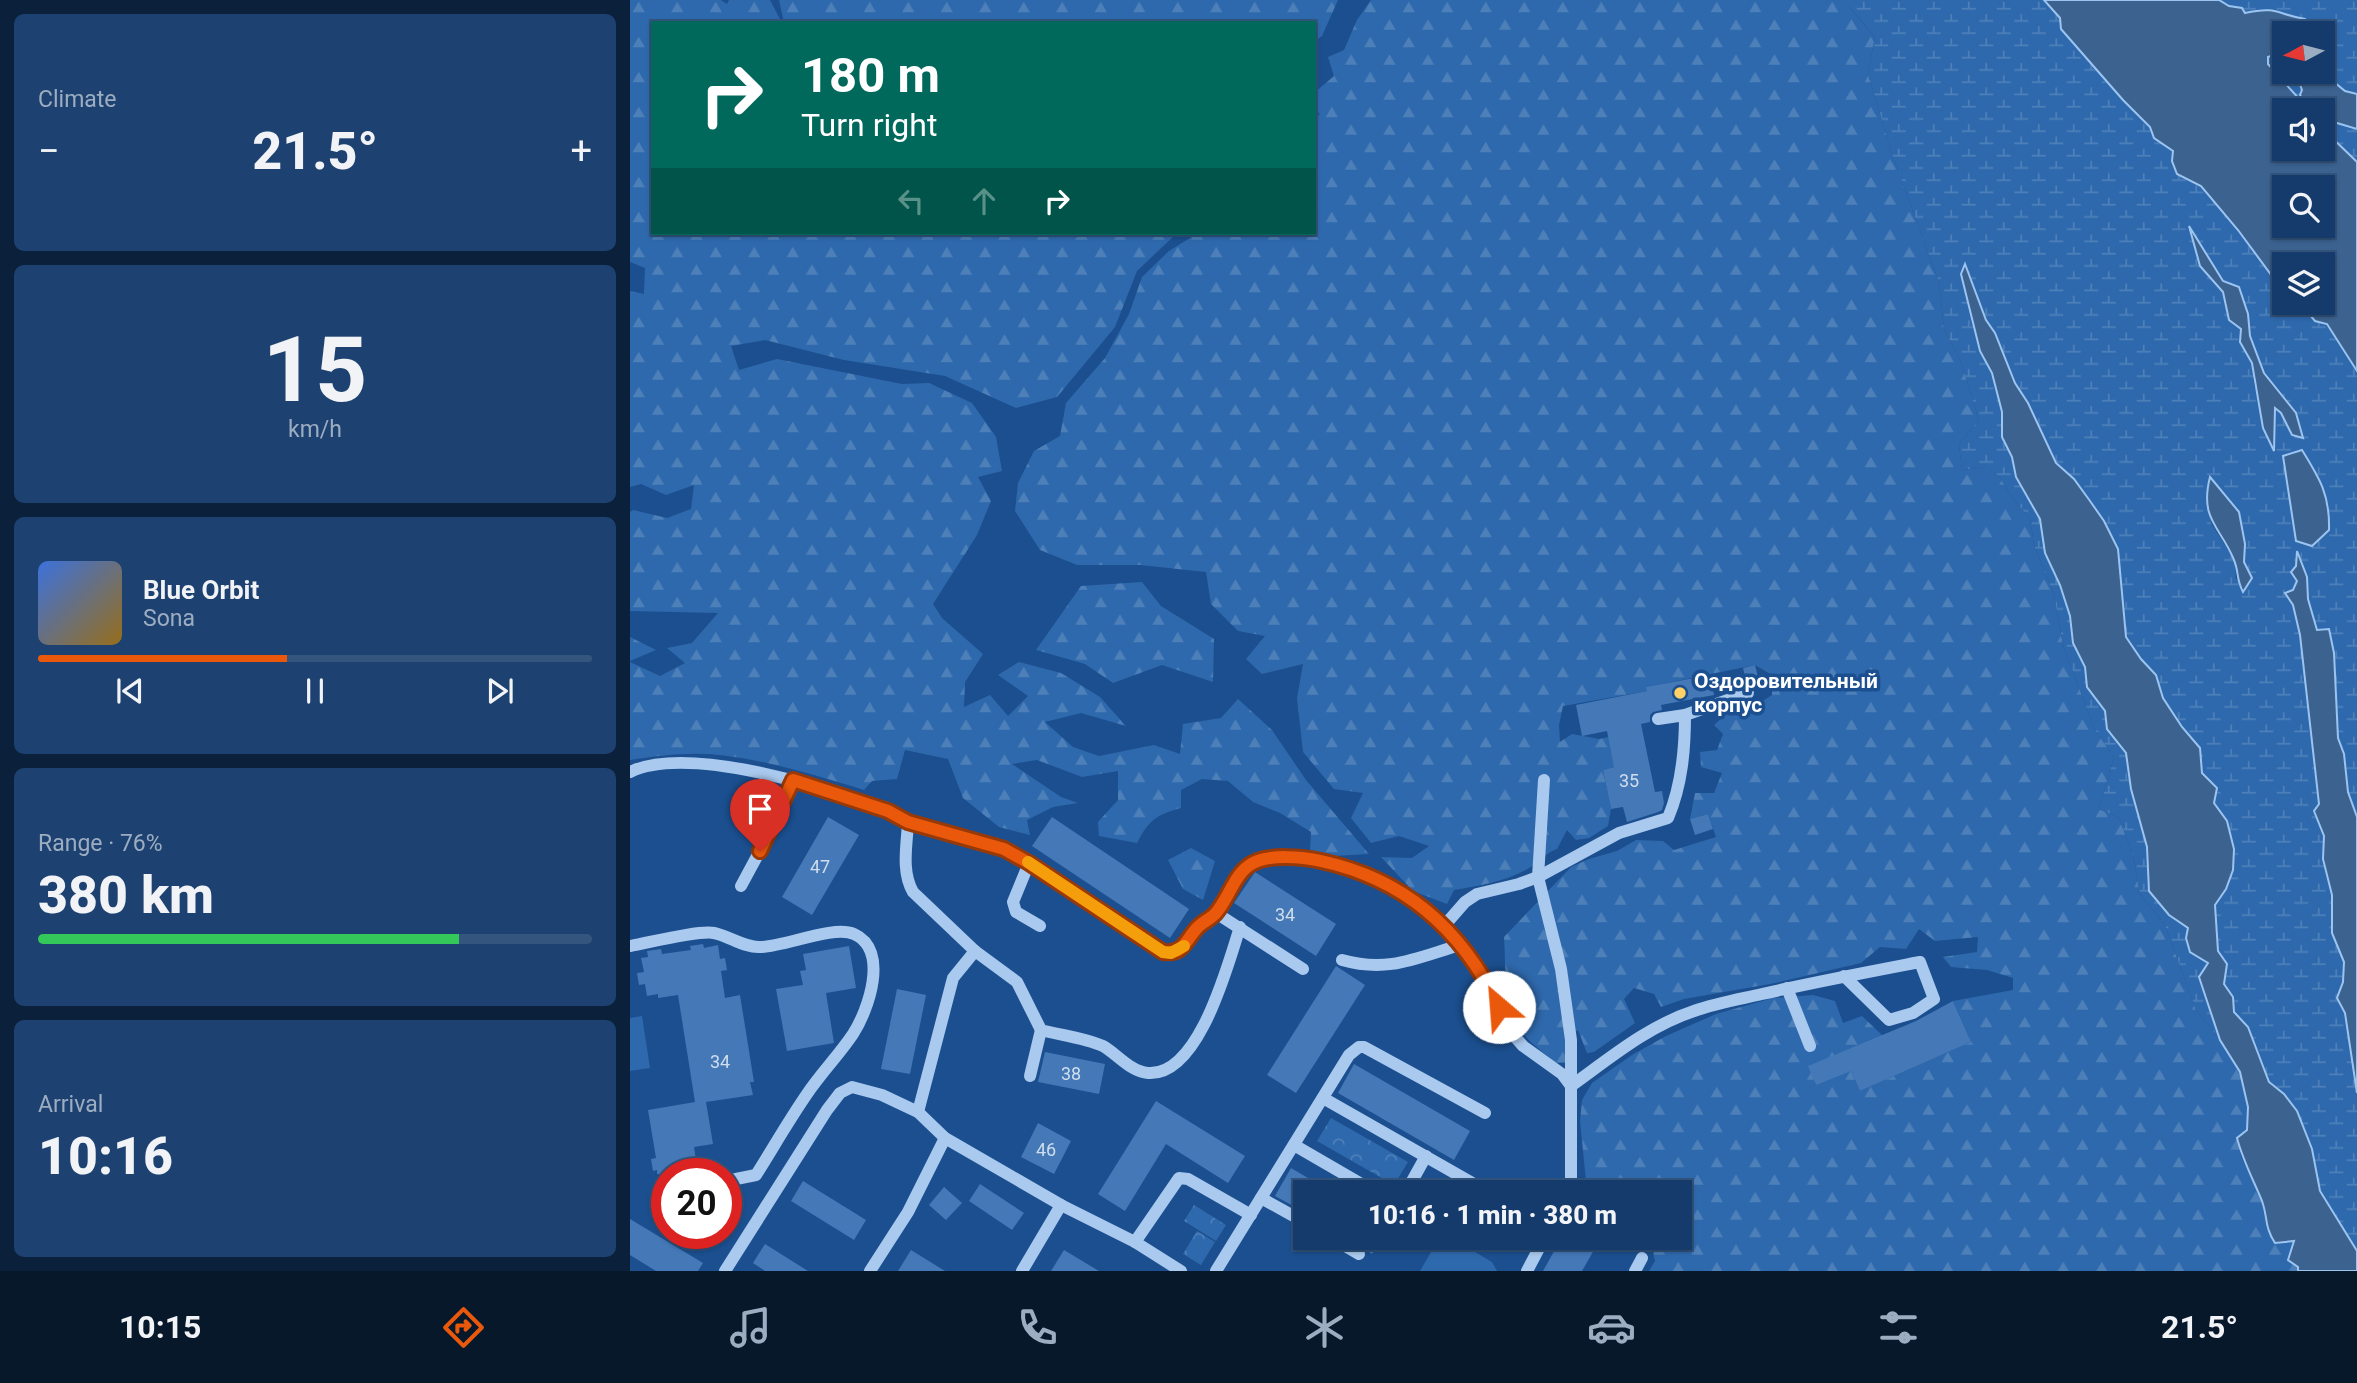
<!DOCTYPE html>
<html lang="en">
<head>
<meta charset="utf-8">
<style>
  :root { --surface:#143b6b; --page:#1d4271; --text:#f1f3f6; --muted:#9dadc1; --line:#33557e; --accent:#ea580c }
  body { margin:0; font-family:Roboto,sans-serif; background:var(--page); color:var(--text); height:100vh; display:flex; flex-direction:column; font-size:26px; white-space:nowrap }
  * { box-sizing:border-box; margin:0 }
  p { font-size:23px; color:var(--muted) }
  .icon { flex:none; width:38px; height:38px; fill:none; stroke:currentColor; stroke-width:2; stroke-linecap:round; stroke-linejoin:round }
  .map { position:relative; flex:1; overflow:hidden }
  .side { display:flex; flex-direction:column; gap:14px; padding:14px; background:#0b203b; width:630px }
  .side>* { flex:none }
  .banner { position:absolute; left:21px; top:21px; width:665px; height:214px; border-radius:0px; box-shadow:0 2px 5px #0004,0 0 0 2px var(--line); background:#00695c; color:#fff; overflow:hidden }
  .needle { width:46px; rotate:263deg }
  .controls { position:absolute; left:1642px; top:21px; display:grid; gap:14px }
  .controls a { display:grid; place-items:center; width:63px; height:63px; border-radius:0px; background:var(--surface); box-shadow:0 2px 5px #0004,0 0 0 2px var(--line); font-size:35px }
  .speed { position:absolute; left:21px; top:1158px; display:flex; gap:14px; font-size:35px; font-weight:700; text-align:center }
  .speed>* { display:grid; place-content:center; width:91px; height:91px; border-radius:50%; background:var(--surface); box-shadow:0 2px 5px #0004,0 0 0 2px var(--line); line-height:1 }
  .speed .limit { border:10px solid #d22; background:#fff; color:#111 }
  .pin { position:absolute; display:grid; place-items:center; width:60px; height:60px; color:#fff; margin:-72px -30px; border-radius:50% 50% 50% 0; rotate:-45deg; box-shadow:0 0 7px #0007 }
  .pin .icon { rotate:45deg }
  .me { position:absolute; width:77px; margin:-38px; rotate:333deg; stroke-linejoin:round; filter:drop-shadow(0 0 5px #0008) }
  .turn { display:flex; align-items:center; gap:24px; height:147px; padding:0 35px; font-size:32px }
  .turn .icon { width:91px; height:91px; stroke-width:2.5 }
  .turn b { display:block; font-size:49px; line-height:60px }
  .lanes { display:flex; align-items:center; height:66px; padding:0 35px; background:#0003; justify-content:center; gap:35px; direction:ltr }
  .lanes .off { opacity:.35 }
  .big { font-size:52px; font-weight:800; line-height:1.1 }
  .side .widget { flex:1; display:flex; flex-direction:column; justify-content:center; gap:10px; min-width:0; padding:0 24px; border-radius:10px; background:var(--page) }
  .side .dial { align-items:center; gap:0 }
  .dial b { font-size:91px; line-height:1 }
  .song { display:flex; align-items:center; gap:21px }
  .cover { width:84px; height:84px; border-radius:10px; background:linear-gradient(135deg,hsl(220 70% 55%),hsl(40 70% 35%)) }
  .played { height:7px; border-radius:4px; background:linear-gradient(90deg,var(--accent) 45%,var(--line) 45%) }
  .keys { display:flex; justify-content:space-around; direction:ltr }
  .heat { display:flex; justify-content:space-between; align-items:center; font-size:38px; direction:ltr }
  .charge { height:10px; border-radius:5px; background:linear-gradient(90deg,#34c759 76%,var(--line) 0) }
  .trip { position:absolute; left:663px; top:1180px; width:399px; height:70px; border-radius:0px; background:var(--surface); box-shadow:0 2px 5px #0004,0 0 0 2px var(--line); font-weight:800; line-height:70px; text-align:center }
  .tab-bar { display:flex; height:112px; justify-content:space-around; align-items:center; background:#08182b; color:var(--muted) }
  .tab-bar .icon { width:49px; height:49px }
  .tab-bar .on { color:var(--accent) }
  .tab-bar b { font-size:32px; color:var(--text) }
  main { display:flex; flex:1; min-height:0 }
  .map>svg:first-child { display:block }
</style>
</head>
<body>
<main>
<section class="side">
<div class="widget"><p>Climate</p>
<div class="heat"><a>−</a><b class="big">21.5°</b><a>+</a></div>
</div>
<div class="widget dial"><b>15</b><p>km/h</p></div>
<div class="widget">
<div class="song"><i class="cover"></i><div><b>Blue Orbit</b><p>Sona</p></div></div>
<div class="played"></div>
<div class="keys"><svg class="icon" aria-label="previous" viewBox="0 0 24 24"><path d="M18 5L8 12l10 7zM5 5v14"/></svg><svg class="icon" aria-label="pause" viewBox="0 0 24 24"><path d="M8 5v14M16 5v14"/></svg><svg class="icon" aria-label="next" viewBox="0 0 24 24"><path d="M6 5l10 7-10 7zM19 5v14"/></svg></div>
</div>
<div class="widget"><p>Range · 76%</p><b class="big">380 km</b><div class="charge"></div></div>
<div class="widget"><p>Arrival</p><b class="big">10:16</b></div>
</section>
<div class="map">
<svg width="1727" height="1271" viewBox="0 0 1727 1271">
  <defs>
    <pattern id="forest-firs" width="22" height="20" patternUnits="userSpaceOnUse" patternTransform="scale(1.75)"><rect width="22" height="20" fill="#2e69ad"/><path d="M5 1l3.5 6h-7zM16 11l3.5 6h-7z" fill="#4d80b9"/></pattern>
    <pattern id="wetland-marsh" width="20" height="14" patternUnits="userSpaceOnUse" patternTransform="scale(1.75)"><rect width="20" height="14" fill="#2e69ad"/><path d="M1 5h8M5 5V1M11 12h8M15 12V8" fill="none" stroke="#4d80b9"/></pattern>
    <pattern id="park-crowns" width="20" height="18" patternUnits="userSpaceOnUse" patternTransform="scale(1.75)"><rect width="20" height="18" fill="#2e69ad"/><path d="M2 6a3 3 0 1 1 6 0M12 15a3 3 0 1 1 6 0" fill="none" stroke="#4d80b9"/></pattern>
  </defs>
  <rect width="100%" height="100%" fill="#1b4f8f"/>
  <g fill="url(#forest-firs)">
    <path d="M0 0H91L97 4 99 0H140L152 23H23V233H547L507 271 485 327 427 397 386 408 315 376 214 360 135 340 101 346 109 370 147 359 272 384 299 383 342 403 366 437 372 471 348 477 361 501 347 535 303 604 312 618 353 654 335 682 334 707 360 695 378 716 398 696 368 675 389 662 431 673 470 697 496 726 451 713 415 722 443 747 469 756 524 745 550 754 553 724 591 718 608 699 642 730 676 780 739 854 703 856 680 851 681 832 650 813 623 802 598 781 572 779 551 790V808C526 815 519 820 507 843L469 836 468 822 488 800V771L452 777 407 760 382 764 431 797 448 803 423 807 397 820 400 835 369 827 333 798 318 759 275 750 267 779 242 781 234 790C189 776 143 762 97 756 66 751 31 755 0 760V662L30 676 55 663 37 648 62 643 88 613 0 611V512L3 510 37 518 61 509 64 485 36 495 11 484 0 487V291L14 294 15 268 0 262Z"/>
    <polygon points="149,0 708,0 692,36 684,42 684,23 154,23"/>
    <path d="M741 0H1414L1608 230 1654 291V303L1727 405V470L1283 77 1215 2 1245 37 1238 74 1262 154 1309 282 1314 329 1331 362 1349 420 1329 444 1332 470 1358 467 1371 479 1381 496 1400 519 1404 545 1424 595 1433 645 1465 730 1484 757 1469 809 1489 818 1503 855 1510 894 1535 925 1566 1010 1590 1040 1610 1072 1618 1107 1617 1130 1607 1138 1611 1156 1632 1202 1637 1230 1664 1241 1668 1271H1019L1025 1261 1020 1237H1050V1192H964L956 1181 950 1121 952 1100 962 1083 1002 1055 1036 1036 1086 1014 1143 998 1183 995 1205 1001 1213 1023 1232 1016 1253 1036 1179 1066 1186 1085 1216 1060 1230 1091 1341 1042 1323 1001 1383 990V978L1357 970 1321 967 1313 957 1347 952 1348 937 1305 941 1289 929 1276 949 1250 947 1231 963 1140 984 1054 999 1031 1007 1024 994 1004 988 994 999 1005 1023 964 1052 957 1053 948 1030 937 1038 939 1063H926C913 1052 899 1042 889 1029 873 1007 876 964 874 937L941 867 959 859 987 851 1006 840 1033 841 1044 850 1086 837 1078 814 1060 819 1065 793H1084L1092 773 1071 767 1070 752 1087 750 1093 734 1084 725 1105 706H1125L1142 695V675L1125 665 1017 687V691L933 706 929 725 930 742 942 734 969 739 999 733 984 767 973 770 981 809 978 826 959 838 946 840 937 830 927 849C915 853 910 862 899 868 878 881 849 886 824 890L817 904 783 891 751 857 782 858 799 846 769 836 741 843 721 818 733 793 704 789 673 752 667 698 673 664 632 674 616 659 635 636 608 631 581 604 576 572 510 565H447L410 550 385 511 388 483 404 451 430 436 436 403 475 358 499 314 512 277 539 251 568 233H684V118L690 114 684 109V93L704 76 698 57 714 50 727 20Z"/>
    <polygon points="512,582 531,606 584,639 583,682 532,665 483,683 455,664 406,650 451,586"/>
    <polygon points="0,637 26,650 0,661"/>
    <polygon points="561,848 585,861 573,900 553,889 538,860"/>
  </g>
  <g fill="url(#wetland-marsh)" fill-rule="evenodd">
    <path d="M1214 0H1414L1430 18 1431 30 1493 100 1520 127 1524 138 1543 151 1542 161 1547 174 1571 186 1608 230 1654 291V303H1670L1685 321 1696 324 1727 371V817L1718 792 1714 754 1708 738 1704 653 1699 630 1688 631 1678 599 1677 577 1667 553V580L1663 590 1656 593 1663 604 1670 635 1689 804 1684 811 1694 836 1693 859 1702 895V933L1714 962 1713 982 1708 998 1715 1013 1727 1093V1251L1690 1191 1682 1149 1654 1094 1639 1082 1618 1028 1604 1012 1603 997 1594 984 1597 964 1588 951 1585 904 1596 889 1597 821 1584 803 1587 788 1572 773 1570 748 1552 727 1533 698 1526 675 1511 659 1496 637 1488 549 1444 479 1426 463 1398 403 1385 383 1365 333 1356 320 1335 265 1331 275 1350 351 1362 373 1372 412V437L1382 457 1386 477 1410 519 1415 553 1430 585 1441 616 1443 643 1455 667 1457 687 1475 711 1477 729 1496 753 1501 789 1517 847 1519 891 1539 915 1558 928 1578 963 1569 977 1590 1040 1566 1010 1535 925 1510 894 1503 855 1489 818 1469 809 1484 757 1465 730 1433 645 1424 595 1404 545 1400 519 1381 496 1371 479 1358 467 1332 470 1329 444 1349 420 1331 362 1314 329 1309 282 1262 154 1238 74 1245 37ZM1560 229 1593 281 1618 314 1620 336 1634 373 1666 413 1673 438 1662 435 1651 413 1645 407 1644 449 1624 385 1622 363 1610 342 1611 329 1599 320 1593 292 1570 266ZM1580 478 1592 494 1615 544 1614 562 1622 578 1606 579 1605 561 1581 523Z"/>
    <path d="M1589 0H1727V94L1715 91 1704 82 1705 62 1692 43V33H1685L1675 19C1646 14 1647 6 1615 14L1612 8 1599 6Z"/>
    <polygon points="1646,54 1654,72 1667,76 1672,90 1689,110 1679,110 1638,64 1637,57"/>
    <polygon points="1692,114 1707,123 1727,129 1727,162 1692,128"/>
  </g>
  <g fill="url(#park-crowns)">
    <polygon points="701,1118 778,1162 764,1185 687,1141"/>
    <polygon points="564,1205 596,1225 586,1241 554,1221"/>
    <polygon points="567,1231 585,1242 571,1265 553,1254"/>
  </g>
  <g fill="#2e69ad">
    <polygon points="12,1016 20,1068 0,1071 0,1018"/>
    <polygon points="816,1238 823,1239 862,1262 867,1271 790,1271 805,1245"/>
  </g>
  <g fill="#3c6290" stroke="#9cc4f0" stroke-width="2" fill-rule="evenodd">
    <path d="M1414 0H1589L1599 6 1612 8 1615 13C1648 6 1646 14 1675 19L1685 33H1654V69L1646 54 1638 57V64L1679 110H1654V149H1692V128L1727 162V371L1697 324 1685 321 1670 303H1692V264H1654L1653 291 1608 230 1571 186 1547 174 1542 161 1543 151 1524 138 1520 127 1493 100 1431 29 1430 18ZM1692 187V226H1654V187Z"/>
    <polygon points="1692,43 1705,62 1704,82 1715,91 1727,94 1727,129 1707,123 1692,114 1692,110 1689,110 1678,97 1674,100 1670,95 1672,90 1667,76 1658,75 1656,72 1692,72"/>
    <polygon points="1559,226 1593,281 1609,287 1618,314 1620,336 1634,373 1666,413 1673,438 1662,435 1651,413 1645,408 1644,451 1633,428 1622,363 1610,342 1611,329 1599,320 1593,292 1570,266"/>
    <path d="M1335 264 1356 320 1365 333 1385 383 1398 403 1426 463 1444 479 1460 501 1474 521 1488 549 1496 637 1511 659 1526 675 1533 698 1552 727 1570 748 1572 773 1587 788 1584 803 1597 821 1604 849 1603 870 1596 889 1585 905 1588 951 1597 964 1594 984 1603 997 1604 1012 1618 1027 1639 1082 1654 1094 1667 1111 1682 1149 1690 1191 1727 1251V1271H1668V1267L1658 1260 1664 1241 1645 1243C1634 1226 1638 1218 1632 1201 1623 1179 1613 1161 1607 1138L1617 1130 1618 1107 1610 1072 1590 1040 1569 977 1578 963 1560 952 1556 938 1558 928 1539 915 1519 891 1517 847 1501 789 1496 753 1477 729 1475 711 1457 687 1455 667 1443 643 1440 616 1430 585 1415 553 1410 519 1386 477 1382 457 1372 437V412L1362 373 1350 351 1331 274Z"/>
    <path d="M1672 450C1690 479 1700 495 1699 530L1682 546 1666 541 1653 456Z"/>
    <path d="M1580 477 1609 512 1615 544 1614 562 1622 578 1613 592C1606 579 1609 572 1604 560 1591 527 1569 520 1580 477Z"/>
    <polygon points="1667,551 1677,577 1678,599 1687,630 1699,629 1704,653 1708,738 1714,754 1718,792 1727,817 1727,1093 1715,1013 1707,998 1713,982 1714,962 1702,933 1702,895 1693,859 1694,836 1684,811 1689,804 1670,635 1663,605 1655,593 1663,590 1667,581 1661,572 1666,566"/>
  </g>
  <g fill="#4478b7">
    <polygon points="1125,665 1130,685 1123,686 1117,685 1113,668"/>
    <polygon points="1080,675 1084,695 1031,705 1032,710 1023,712 1020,715 1020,722 1011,724 1025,792 1032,791 1034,803 1032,810 1028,812 997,822 993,807 981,809 973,770 984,767 977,731 952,736 946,705 1017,691 1016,687"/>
    <polygon points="1078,814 1083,829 1065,835 1060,819"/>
    <polygon points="198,817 229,835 182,915 152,897"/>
    <polygon points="422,817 559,909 540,938 402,846"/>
    <polygon points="625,872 706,924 686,956 604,903"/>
    <polygon points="73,944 74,948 88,945 90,959 95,958 97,970 91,971 95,998 110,995 124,1082 120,1082 123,1095 76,1102 83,1144 64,1147 67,1167 64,1168 65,1174 27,1174 27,1170 23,1171 21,1159 26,1158 18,1110 65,1102 48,995 28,998 28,994 17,996 15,984 9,985 7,973 14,972 11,958 18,957 17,951 31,949 32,954 61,950 60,946"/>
    <polygon points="219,946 226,988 196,993 204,1043 157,1051 146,989 173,985 170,971 176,970 173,954"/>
    <polygon points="706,966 735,985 666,1093 637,1075"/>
    <polygon points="267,989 296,995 280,1074 251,1069"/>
    <polygon points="1323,1001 1341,1042 1230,1091 1221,1071 1186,1085 1178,1066 1286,1021"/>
    <polygon points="415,1052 475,1064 469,1094 408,1082"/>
    <polygon points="724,1064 840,1131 824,1160 708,1093"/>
    <polygon points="526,1101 615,1156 598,1183 536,1144 495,1211 468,1194"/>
    <polygon points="408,1123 441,1141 424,1174 391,1157"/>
    <polygon points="661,1168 702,1192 676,1192 676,1213 645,1196"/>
    <polygon points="173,1181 236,1220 224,1240 161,1201"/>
    <polygon points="350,1184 394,1213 382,1230 339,1201"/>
    <polygon points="314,1187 332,1203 316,1220 299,1205"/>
    <polygon points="0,1219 73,1263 68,1271 26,1271 0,1255"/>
    <polygon points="718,1237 752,1237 742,1254"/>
    <polygon points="932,1237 942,1237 964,1250 952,1271 913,1271"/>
    <polygon points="135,1244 178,1271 135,1271 123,1263"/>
    <polygon points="281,1250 315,1271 268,1271"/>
    <polygon points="434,1250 469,1271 421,1271"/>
  </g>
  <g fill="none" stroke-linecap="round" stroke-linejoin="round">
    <g stroke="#a9c9ee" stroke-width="12">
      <polyline points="1028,719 1055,715 1118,693"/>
      <path d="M0 772C58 744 199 788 257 811 265 814 273 820 281 823 314 833 352 837 382 853 401 863 418 876 436 888 468 909 500 931 533 952L541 953 550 950 567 928 586 913 614 869 624 862 660 857 678 858 705 864 766 888 814 926 847 967 879 1030 893 1046 932 1074 941 1086"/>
      <polyline points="914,780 908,877 931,969 941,1040 941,1183 938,1192"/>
      <path d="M278 822C277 845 271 871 283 892L345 951 387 982 411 1030C430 1035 455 1038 473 1046 487 1054 501 1072 518 1073 569 1077 598 964 610 927"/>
      <polyline points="399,863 383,902 386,912 410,926"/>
      <polyline points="111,886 139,834 163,780"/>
      <polyline points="586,913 673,969"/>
      <path d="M814 926 835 902 847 894 889 884 908 877 989 833 1038 818C1052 785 1055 750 1055 715"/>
      <path d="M0 946C18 943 69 930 84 933 99 936 115 948 130 947 154 947 203 925 224 934 260 950 238 1011 223 1034 209 1055 191 1073 177 1094 159 1120 143 1148 126 1175L96 1181"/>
      <path d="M712 960C758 973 786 958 830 945"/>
      <polyline points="1157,988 1180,1046"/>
      <polyline points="400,1076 411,1030"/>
      <path d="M941 1086C980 1058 1018 1026 1064 1011 1086 1003 1110 999 1132 994 1185 982 1238 972 1290 962L1304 999 1283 1013 1259 1020 1214 976"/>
      <polyline points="693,1098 858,1192"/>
      <polyline points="288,1112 323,978 345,951"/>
      <polyline points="664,1145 745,1192"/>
      <polyline points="776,1192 796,1156"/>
      <polyline points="631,1198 676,1223"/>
      <polyline points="700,1237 729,1254"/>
      <polyline points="505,1242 549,1178 558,1179 621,1215"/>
      <polyline points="95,1271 197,1110 210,1093 222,1087 252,1095 288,1112 315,1138 431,1205 505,1242 551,1271"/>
      <polyline points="240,1271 278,1212 315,1138"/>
      <polyline points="392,1271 431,1205"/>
      <polyline points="586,1271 719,1055 729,1047 734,1047 855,1113"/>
      <polyline points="897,1271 915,1237"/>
      <polyline points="1005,1271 1012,1258"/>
    </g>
  </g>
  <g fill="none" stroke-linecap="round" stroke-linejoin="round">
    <g stroke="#983908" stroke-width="18">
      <path id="route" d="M130 851 163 780 258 811 278 822 374 849 399 863 533 952C554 955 556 939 568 927 573 922 580 919 585 914 599 899 604 873 623 863 639 854 673 857 691 861 775 879 833 931 869 1007"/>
    </g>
    <use href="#route" stroke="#ea580c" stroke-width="12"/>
    <polyline stroke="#f59e0b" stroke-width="12" points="398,862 533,952 541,953 554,946"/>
  </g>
  <circle fill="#ffd166" stroke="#1b4f8f" stroke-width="2.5" cx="1050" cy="693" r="7"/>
  <g text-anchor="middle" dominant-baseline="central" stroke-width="7" stroke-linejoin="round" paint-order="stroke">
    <g font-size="18" fill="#d0dded">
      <text x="999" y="780">35</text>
      <text x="190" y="866">47</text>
      <text x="655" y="914">34</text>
      <text x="90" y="1061">34</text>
      <text x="441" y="1073">38</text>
      <text x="416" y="1149">46</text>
    </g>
    <g font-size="21" font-weight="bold" fill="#fff" stroke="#1b4f8f" text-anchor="start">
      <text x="1064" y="681">Оздоровительный<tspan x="1064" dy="24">корпус</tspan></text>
    </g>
  </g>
</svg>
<div class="controls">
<a><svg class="needle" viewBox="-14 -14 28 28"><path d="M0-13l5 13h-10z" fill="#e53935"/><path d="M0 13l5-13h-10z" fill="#9dadc1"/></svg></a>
<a><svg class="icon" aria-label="sound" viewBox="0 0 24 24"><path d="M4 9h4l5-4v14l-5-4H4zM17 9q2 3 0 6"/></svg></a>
<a><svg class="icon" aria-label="search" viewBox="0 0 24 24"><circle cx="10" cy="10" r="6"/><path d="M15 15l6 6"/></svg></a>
<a><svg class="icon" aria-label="layers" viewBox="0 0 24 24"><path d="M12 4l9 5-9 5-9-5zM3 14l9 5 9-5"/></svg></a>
</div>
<div class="speed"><div class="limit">20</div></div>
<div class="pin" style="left:130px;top:851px;background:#d93025"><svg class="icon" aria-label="arrive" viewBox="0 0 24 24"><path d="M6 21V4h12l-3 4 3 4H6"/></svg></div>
<svg class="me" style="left:869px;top:1007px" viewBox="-20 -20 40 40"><circle r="19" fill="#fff"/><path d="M0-13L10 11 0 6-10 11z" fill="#ea580c"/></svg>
<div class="trip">10:16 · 1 min · 380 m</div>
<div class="banner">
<div class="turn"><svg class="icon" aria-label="right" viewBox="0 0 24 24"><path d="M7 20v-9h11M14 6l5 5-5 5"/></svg><div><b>180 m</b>Turn right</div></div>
<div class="lanes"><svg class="icon off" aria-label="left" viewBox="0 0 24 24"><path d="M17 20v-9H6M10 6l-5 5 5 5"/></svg><svg class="icon off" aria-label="ahead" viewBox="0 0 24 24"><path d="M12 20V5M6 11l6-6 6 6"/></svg><svg class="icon" aria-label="right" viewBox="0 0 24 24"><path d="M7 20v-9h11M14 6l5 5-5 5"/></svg></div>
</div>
</div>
</main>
<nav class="tab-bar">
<b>10:15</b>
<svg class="icon on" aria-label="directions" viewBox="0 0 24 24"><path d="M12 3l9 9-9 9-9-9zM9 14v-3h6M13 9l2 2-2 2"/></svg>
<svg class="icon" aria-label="music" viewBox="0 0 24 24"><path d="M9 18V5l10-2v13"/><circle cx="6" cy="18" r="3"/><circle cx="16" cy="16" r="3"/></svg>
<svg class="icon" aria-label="phone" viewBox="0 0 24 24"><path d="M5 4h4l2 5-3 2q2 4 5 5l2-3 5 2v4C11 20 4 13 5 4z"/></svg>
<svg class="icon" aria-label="climate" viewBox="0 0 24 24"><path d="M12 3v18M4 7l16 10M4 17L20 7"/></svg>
<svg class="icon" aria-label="car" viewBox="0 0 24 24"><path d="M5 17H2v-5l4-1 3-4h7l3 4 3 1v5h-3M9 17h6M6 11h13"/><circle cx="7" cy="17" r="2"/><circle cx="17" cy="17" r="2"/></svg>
<svg class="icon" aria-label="filters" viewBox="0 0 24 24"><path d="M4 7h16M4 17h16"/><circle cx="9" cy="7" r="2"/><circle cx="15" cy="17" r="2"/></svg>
<b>21.5°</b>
</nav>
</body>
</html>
